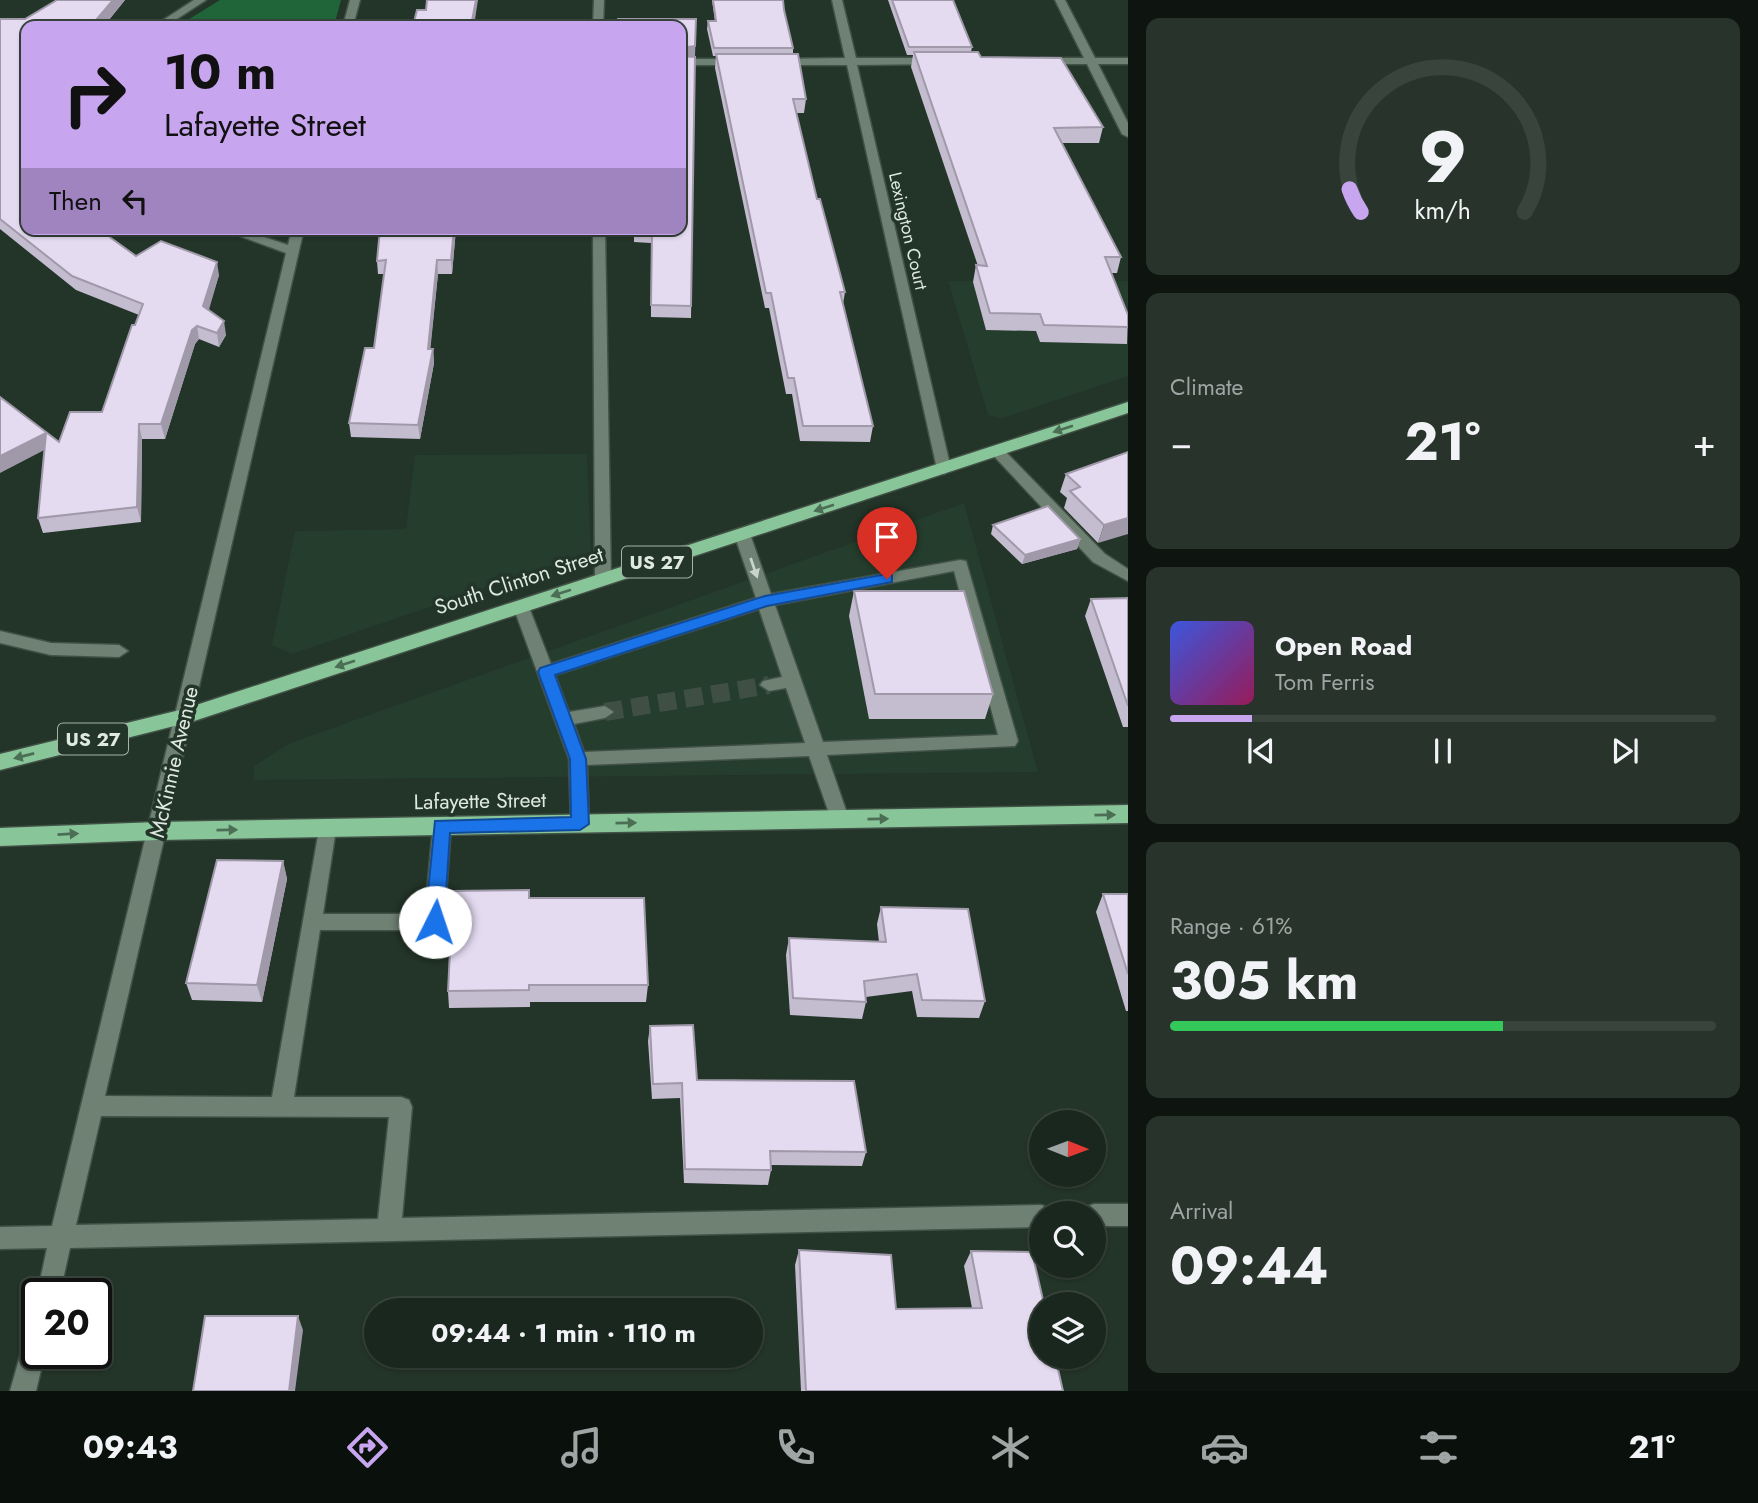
<!DOCTYPE html>
<html lang="en">
<head>
<meta charset="utf-8">
<style>
  :root { --surface:#1a271e; --page:#27332b; --text:#f1f3f6; --muted:#9fa5a4; --line:#38443c; --accent:#c7a6ef }
  body { margin:0; font-family:Jost,sans-serif; background:var(--page); color:var(--text); height:100vh; display:flex; flex-direction:column; font-size:26px; white-space:nowrap }
  * { box-sizing:border-box; margin:0 }
  p { font-size:23px; color:var(--muted) }
  .icon { flex:none; width:38px; height:38px; fill:none; stroke:currentColor; stroke-width:2; stroke-linecap:round; stroke-linejoin:round }
  .map { position:relative; flex:1; overflow:hidden }
  .sheet { display:flex; flex-direction:column; gap:18px; padding:18px; background:#0e1510; width:630px }
  .sheet>* { flex:none }
  .top-card { position:absolute; left:21px; top:21px; width:665px; height:214px; border-radius:14px; box-shadow:0 2px 5px #0004,0 0 0 2px var(--line); background:#c7a6ef; color:#111; overflow:hidden }
  .needle { width:46px; rotate:91deg }
  .buttons { position:absolute; left:1029px; top:1110px; display:grid; gap:14px }
  .buttons a { display:grid; place-items:center; width:77px; height:77px; border-radius:50%; background:var(--surface); box-shadow:0 2px 5px #0004,0 0 0 2px var(--line); font-size:35px }
  .speed { position:absolute; left:21px; top:1278px; display:flex; gap:14px; font-size:35px; font-weight:700; text-align:center }
  .speed>* { display:grid; place-content:center; width:91px; height:91px; border-radius:50%; background:var(--surface); box-shadow:0 2px 5px #0004,0 0 0 2px var(--line); line-height:1 }
  .speed .limit { border:4px solid #111; border-radius:10px; background:#fff; color:#111 }
  .pin { position:absolute; display:grid; place-items:center; width:60px; height:60px; color:#fff; margin:-72px -30px; border-radius:50% 50% 50% 0; rotate:-45deg; box-shadow:0 0 7px #0007 }
  .pin .icon { rotate:45deg }
  .me { position:absolute; width:77px; margin:-38px; rotate:4deg; stroke-linejoin:round; filter:drop-shadow(0 0 5px #0008) }
  .turn { display:flex; align-items:center; gap:24px; height:147px; padding:0 28px; font-size:32px }
  .turn .icon { width:91px; height:91px; stroke-width:2.5 }
  .turn b { display:block; font-size:49px; line-height:60px }
  .then { display:flex; align-items:center; height:66px; padding:0 28px; background:#0003; gap:14px; font-size:26px }
  .big { font-size:52px; font-weight:700; line-height:1.1 }
  .sheet .card { flex:1; display:flex; flex-direction:column; justify-content:center; gap:10px; min-width:0; padding:0 24px; border-radius:14px; background:var(--page) }
  .sheet .dial { align-items:center; gap:0 }
  .dial svg { height:182px; overflow:visible; fill:none; stroke:var(--line); stroke-width:7; stroke-linecap:round; text-anchor:middle }
  .dial text { fill:var(--text); stroke:none }
  .song { display:flex; align-items:center; gap:21px }
  .cover { width:84px; height:84px; border-radius:10px; background:linear-gradient(135deg,hsl(230 70% 55%),hsl(330 70% 35%)) }
  .played { height:7px; border-radius:4px; background:linear-gradient(90deg,var(--accent) 15%,var(--line) 15%) }
  .keys { display:flex; justify-content:space-around; direction:ltr }
  .heat { display:flex; justify-content:space-between; align-items:center; font-size:38px; direction:ltr }
  .charge { height:10px; border-radius:5px; background:linear-gradient(90deg,#34c759 61%,var(--line) 0) }
  .trip { position:absolute; left:364px; top:1298px; width:399px; height:70px; border-radius:35px; background:var(--surface); box-shadow:0 2px 5px #0004,0 0 0 2px var(--line); font-weight:700; line-height:70px; text-align:center }
  .tab-bar { display:flex; height:112px; justify-content:space-around; align-items:center; background:#0a100c; color:var(--muted) }
  .tab-bar .icon { width:49px; height:49px }
  .tab-bar .selected { color:var(--accent) }
  .tab-bar b { font-size:32px; color:var(--text) }
  main { display:flex; flex:1; min-height:0 }
  .map>svg:first-child { display:block }
</style>
</head>
<body>
<main>
<div class="map">
<svg width="1128" height="1391" viewBox="0 0 1128 1391">
  <rect width="100%" height="100%" fill="#233428"/>
  <g fill="#253d2c">
    <polygon points="948,281 1128,281 1128,376 1003,418 988,415"/>
    <polygon points="587,454 591,552 292,654 272,645 295,531 406,529 415,455"/>
    <polygon points="964,503 1038,772 254,780 254,766 290,743"/>
  </g>
  <polygon fill="#20653a" points="220,0 341,0 334,26 178,26"/>
  <g fill="none" stroke-linecap="round" stroke-linejoin="round">
    <polyline stroke="#3f4f44" stroke-width="18" stroke-dasharray="18 9" stroke-linecap="butt" points="605,712 769,685"/>
    <g stroke="#425146" stroke-width="3">
      <g id="minor">
        <polygon points="194,0 206,0 166,26 154,26"/>
        <polygon points="350,0 360,0 353,26 343,26"/>
        <polygon points="594,0 604,0 603,26 593,26"/>
        <polygon points="832,0 842,0 856,58 936,58 941,61 936,64 857,65 951,469 944,474 937,469 847,65 778,65 773,62 778,59 845,58"/>
        <polygon points="1055,0 1065,0 1095,58 1128,58 1128,64 1098,64 1128,123 1128,137 1122,134 1087,64 1041,64 1036,61 1041,58 1084,58"/>
        <polygon points="681,59 740,59 745,62 740,65 681,65"/>
        <path d="M221 229H240L288 245 292 229H304L105 1096 272 1097 320 824H334L336 829 323 914H425L433 826 435 821H449L451 826 444 922 441 928 434 930H320L294 1097H401L409 1100 412 1107 402 1218 1041 1205 1049 1208 1051 1213H1041V1227L70 1248 60 1293 37 1295 47 1248 0 1249V1227L52 1226 286 253ZM101 1116 389 1117 378 1219 76 1225Z"/>
        <polygon points="593,229 605,229 611,580 603,585 595,580"/>
        <polygon points="997,447 1002,448 1105,554 1128,569 1128,581 1093,562 992,454 992,448"/>
        <path d="M742 529 750 534 771 594 960 560 966 561 1018 741 1015 746 827 755 849 819 847 824H833L831 819 809 756 587 765 589 824 587 829H573L571 824 569 759 513 606 515 602H527L551 664 756 598 734 534ZM954 571 998 735 823 742 775 605ZM759 609 782 677 763 681 760 685 769 691 786 688 805 743 584 752 574 724 605 718 614 712 605 706 569 712 555 675Z"/>
        <polygon points="0,631 51,643 119,645 128,651 119,657 51,655 0,643"/>
        <polygon points="1094,1204 1128,1204 1128,1226 1094,1226 1094,1213 1083,1213 1086,1207"/>
        <polygon points="37,1325 37,1353 45,1353 36,1391 10,1391 28,1328"/>
      </g>
    </g>
    <g stroke="#425146" stroke-width="3">
      <g id="highway">
        <polygon points="1128,402 1128,413 194,721 0,770 0,754 184,709"/>
        <polygon points="1128,805 1128,823 158,840 0,846 0,828 158,822"/>
      </g>
    </g>
    <use href="#minor" fill="#6e8173" fill-rule="evenodd"/>
    <use href="#highway" fill="#88c699" fill-rule="evenodd"/>
  </g>
  <g fill="#c4bccf">
    <polygon points="125,0 104,26 26,26 26,229 111,238 136,256 219,275 208,310 226,335 219,347 199,339 195,344 165,439 142,439 141,522 43,533 38,518 44,450 0,473 59,442 102,412 139,315 76,290 0,229 0,19 25,19"/>
    <polygon points="712,0 783,0 784,10 793,48 793,54 806,99 804,113 796,113 817,199 845,292 843,304 873,426 870,442 800,441 792,394 786,394 769,308 765,308 715,68 716,56 713,56 707,29 708,21 715,21"/>
    <polygon points="888,0 953,0 972,47 971,52 1103,127 1099,143 1062,143 1121,257 1117,273 1111,273 1128,315 1127,344 1040,342 1036,331 986,330 973,282 976,265 978,266 911,67 913,55 907,55"/>
    <polygon points="618,19 696,19 695,56 691,57 695,57 691,318 651,317 651,243 634,242 634,229 681,229 681,26 618,26"/>
    <polygon points="380,229 456,229 452,274 438,274 430,349 433,349 434,363 420,439 351,437 349,423 374,348 384,274 378,274 377,261"/>
    <polygon points="1128,452 1098,543 1064,508 1067,498 1060,492 1066,474"/>
    <polygon points="993,525 1080,539 1077,549 1022,564 991,534"/>
    <polygon points="854,591 993,694 985,719 869,719 849,616"/>
    <polygon points="1128,598 1128,727 1123,727 1085,616 1091,599"/>
    <polygon points="283,861 287,879 262,1002 192,1000 186,983"/>
    <polygon points="1103,894 1128,894 1128,1011 1126,1011 1096,912"/>
    <polygon points="529,898 648,985 646,1002 530,1002 530,1007 449,1008 448,991"/>
    <polygon points="881,907 985,1001 979,1018 917,1017 912,991 866,997 866,1002 862,1019 790,1015 786,955 789,938 879,942 877,924"/>
    <polygon points="650,1026 697,1080 866,1152 862,1166 771,1165 771,1170 768,1185 684,1183 680,1098 652,1099 648,1041"/>
    <polygon points="799,1250 896,1309 972,1308 964,1266 971,1251 1063,1391 801,1391 795,1265"/>
  </g>
  <g fill="#a099a9">
    <polygon points="113,0 125,0 104,26 91,26"/>
    <polygon points="476,0 478,0 474,26 471,26"/>
    <polygon points="695,46 695,56 681,59 681,48"/>
    <polygon points="454,229 456,229 452,274 451,260"/>
    <polygon points="437,260 438,274 429,363 428,349"/>
    <polygon points="217,262 219,275 206,320 203,306"/>
    <polygon points="224,321 226,335 219,347 217,333"/>
    <polygon points="197,326 199,339 195,344 165,439 161,424 192,330"/>
    <polygon points="433,349 434,363 420,439 418,425"/>
    <polygon points="139,424 142,439 141,522 137,507"/>
    <polygon points="46,433 50,447 0,473 0,456"/>
    <polygon points="1128,518 1128,534 1098,543 1104,525"/>
    <polygon points="1080,539 1077,549 1022,564 1025,555"/>
    <polygon points="283,861 287,879 262,1002 257,985"/>
    <polygon points="298,1316 303,1330 295,1391 289,1391"/>
  </g>
  <g fill="#e4dbf1" stroke="#a099a9" stroke-width="2">
    <polygon points="57,0 113,0 91,26 26,26 26,229 102,229 111,238 136,256 161,241 217,262 203,306 224,321 217,333 197,326 192,330 161,424 139,424 137,507 38,518 46,433 0,456 0,397 59,442 70,412 102,412 132,325 135,325 143,304 72,276 0,219 0,19 25,19"/>
    <polygon points="427,0 476,0 471,26 413,26 417,10 426,10"/>
    <polygon points="713,0 783,0 784,10 793,48 714,48 708,21 716,21"/>
    <polygon points="892,0 953,0 972,47 909,47"/>
    <polygon points="618,19 696,19 695,46 681,48 681,26 618,26"/>
    <polygon points="914,52 978,52 981,57 1061,58 1103,127 1054,128 1121,257 1105,257 1128,315 1128,327 1044,325 1040,314 990,313 976,265 987,266"/>
    <polygon points="716,54 798,54 806,99 793,99 817,199 820,199 845,292 840,292 873,426 803,426 794,378 788,378 771,293 766,293"/>
    <polygon points="681,56 695,57 691,306 651,305 652,232 634,231 634,229 681,229"/>
    <polygon points="380,229 454,229 451,260 437,260 428,349 433,349 418,425 349,423 365,348 374,348 386,260 377,261"/>
    <polygon points="1128,452 1128,518 1104,525 1070,491 1080,487 1066,474"/>
    <polygon points="1048,506 1080,539 1025,555 993,525"/>
    <polygon points="854,591 964,591 993,694 875,694"/>
    <polygon points="1128,598 1128,706 1091,599"/>
    <polygon points="217,860 283,861 257,985 186,983"/>
    <polygon points="529,890 529,898 644,898 648,985 529,985 529,990 448,991 453,891"/>
    <polygon points="1103,894 1128,894 1128,974"/>
    <polygon points="881,907 968,909 985,1001 922,1000 917,974 864,981 866,1002 793,998 789,938 886,942"/>
    <polygon points="693,1025 697,1080 854,1081 866,1152 770,1151 771,1170 685,1169 682,1083 653,1084 650,1026"/>
    <polygon points="799,1250 891,1255 896,1309 982,1308 971,1251 1032,1252 1044,1304 1041,1304 1041,1356 1055,1356 1063,1391 806,1391"/>
    <polygon points="205,1316 298,1316 289,1391 193,1391"/>
  </g>
  <defs><path id="oneway-solid" d="M-6-.8H1V-3.2L6.5 0L1 3.2V.8H-6Z" transform="scale(1.75)"/></defs>
  <g fill="#4b6e55">
    <use href="#oneway-solid" transform="translate(1063 429) rotate(162)"/>
    <use href="#oneway-solid" transform="translate(824 508) rotate(162)"/>
    <use href="#oneway-solid" transform="translate(561 593) rotate(162)"/>
    <use href="#oneway-solid" transform="translate(345 664) rotate(162)"/>
    <use href="#oneway-solid" transform="translate(24 756) rotate(166)"/>
    <use href="#oneway-solid" transform="translate(1105 815) rotate(-1)"/>
    <use href="#oneway-solid" transform="translate(878 819) rotate(-1)"/>
    <use href="#oneway-solid" transform="translate(626 823) rotate(-1)"/>
    <use href="#oneway-solid" transform="translate(227 830) rotate(-1)"/>
    <use href="#oneway-solid" transform="translate(68 834) rotate(-3)"/>
  </g>
  <use fill="#c8d4ca" href="#oneway-solid" transform="translate(754 568) rotate(71)"/>
  <polygon fill="#1a73e8" stroke="#114b97" stroke-width="2" points="887,574 892,575 892,582 767,606 555,675 586,759 589,824 580,830 450,833 444,922 441,928 428,928 425,922 435,821 571,817 570,759 538,672 540,668 765,596"/>
  <g text-anchor="middle" dominant-baseline="central" stroke-width="7" stroke-linejoin="round" paint-order="stroke">
    <g font-size="18" fill="#dee9e0" stroke="#233428">
      <text transform="translate(908 231) rotate(77)">Lexington Court</text>
    </g>
    <g fill="#233428" stroke="#a6b3a9" stroke-width="2">
      <rect x="622" y="546.5" width="70" height="31" rx="5"/>
      <rect x="58" y="723.5" width="70" height="31" rx="5"/>
    </g>
    <g font-size="19" font-weight="bold" fill="#dee9e0">
      <text x="657" y="562">US 27</text>
      <text x="93" y="739">US 27</text>
    </g>
    <g font-size="21" fill="#dee9e0" stroke="#233428">
      <text transform="translate(519 581) rotate(-18)">South Clinton Street</text>
      <text transform="translate(174 762) rotate(-77)">McKinnie Avenue</text>
      <text transform="translate(480 801) rotate(-1)">Lafayette Street</text>
    </g>
  </g>
</svg>
<div class="buttons">
<a><svg class="needle" viewBox="-14 -14 28 28"><path d="M0-13l5 13h-10z" fill="#e53935"/><path d="M0 13l5-13h-10z" fill="#9fa5a4"/></svg></a>
<a><svg class="icon" aria-label="search" viewBox="0 0 24 24"><circle cx="10" cy="10" r="6"/><path d="M15 15l6 6"/></svg></a>
<a><svg class="icon" aria-label="layers" viewBox="0 0 24 24"><path d="M12 4l9 5-9 5-9-5zM3 14l9 5 9-5"/></svg></a>
</div>
<div class="speed"><div class="limit">20</div></div>
<div class="pin" style="left:887px;top:579px;background:#d93025"><svg class="icon" aria-label="arrive" viewBox="0 0 24 24"><path d="M6 21V4h12l-3 4 3 4H6"/></svg></div>
<svg class="me" style="left:435px;top:922px" viewBox="-20 -20 40 40"><circle r="19" fill="#fff"/><path d="M0-13L10 11 0 6-10 11z" fill="#1a73e8"/></svg>
<div class="trip">09:44 · 1 min · 110 m</div>
<div class="top-card">
<div class="turn"><svg class="icon" aria-label="right" viewBox="0 0 24 24"><path d="M7 20v-9h11M14 6l5 5-5 5"/></svg><div><b>10 m</b>Lafayette Street</div></div>
<div class="then">Then<svg class="icon" aria-label="left" viewBox="0 0 24 24"><path d="M17 20v-9H6M10 6l-5 5 5 5"/></svg></div>
</div>
</div>
<section class="sheet">
<div class="card dial"><svg viewBox="0 0 100 80">
<path d="M14 69A42 42 0 1 1 86 69"/>
<path d="M14 69A42 42 0 0 1 9 59" stroke="#c7a6ef"/>
<text x="50" y="56" font-size="32" font-weight="700">9</text>
<text x="50" y="72" font-size="11">km/h</text>
</svg></div>
<div class="card"><p>Climate</p>
<div class="heat"><a>−</a><b class="big">21°</b><a>+</a></div>
</div>
<div class="card">
<div class="song"><i class="cover"></i><div><b>Open Road</b><p>Tom Ferris</p></div></div>
<div class="played"></div>
<div class="keys"><svg class="icon" aria-label="previous" viewBox="0 0 24 24"><path d="M18 5L8 12l10 7zM5 5v14"/></svg><svg class="icon" aria-label="pause" viewBox="0 0 24 24"><path d="M8 5v14M16 5v14"/></svg><svg class="icon" aria-label="next" viewBox="0 0 24 24"><path d="M6 5l10 7-10 7zM19 5v14"/></svg></div>
</div>
<div class="card"><p>Range · 61%</p><b class="big">305 km</b><div class="charge"></div></div>
<div class="card"><p>Arrival</p><b class="big">09:44</b></div>
</section>
</main>
<nav class="tab-bar">
<b>09:43</b>
<svg class="icon selected" aria-label="directions" viewBox="0 0 24 24"><path d="M12 3l9 9-9 9-9-9zM9 14v-3h6M13 9l2 2-2 2"/></svg>
<svg class="icon" aria-label="music" viewBox="0 0 24 24"><path d="M9 18V5l10-2v13"/><circle cx="6" cy="18" r="3"/><circle cx="16" cy="16" r="3"/></svg>
<svg class="icon" aria-label="phone" viewBox="0 0 24 24"><path d="M5 4h4l2 5-3 2q2 4 5 5l2-3 5 2v4C11 20 4 13 5 4z"/></svg>
<svg class="icon" aria-label="climate" viewBox="0 0 24 24"><path d="M12 3v18M4 7l16 10M4 17L20 7"/></svg>
<svg class="icon" aria-label="car" viewBox="0 0 24 24"><path d="M5 17H2v-5l4-1 3-4h7l3 4 3 1v5h-3M9 17h6M6 11h13"/><circle cx="7" cy="17" r="2"/><circle cx="17" cy="17" r="2"/></svg>
<svg class="icon" aria-label="filters" viewBox="0 0 24 24"><path d="M4 7h16M4 17h16"/><circle cx="9" cy="7" r="2"/><circle cx="15" cy="17" r="2"/></svg>
<b>21°</b>
</nav>
</body>
</html>
